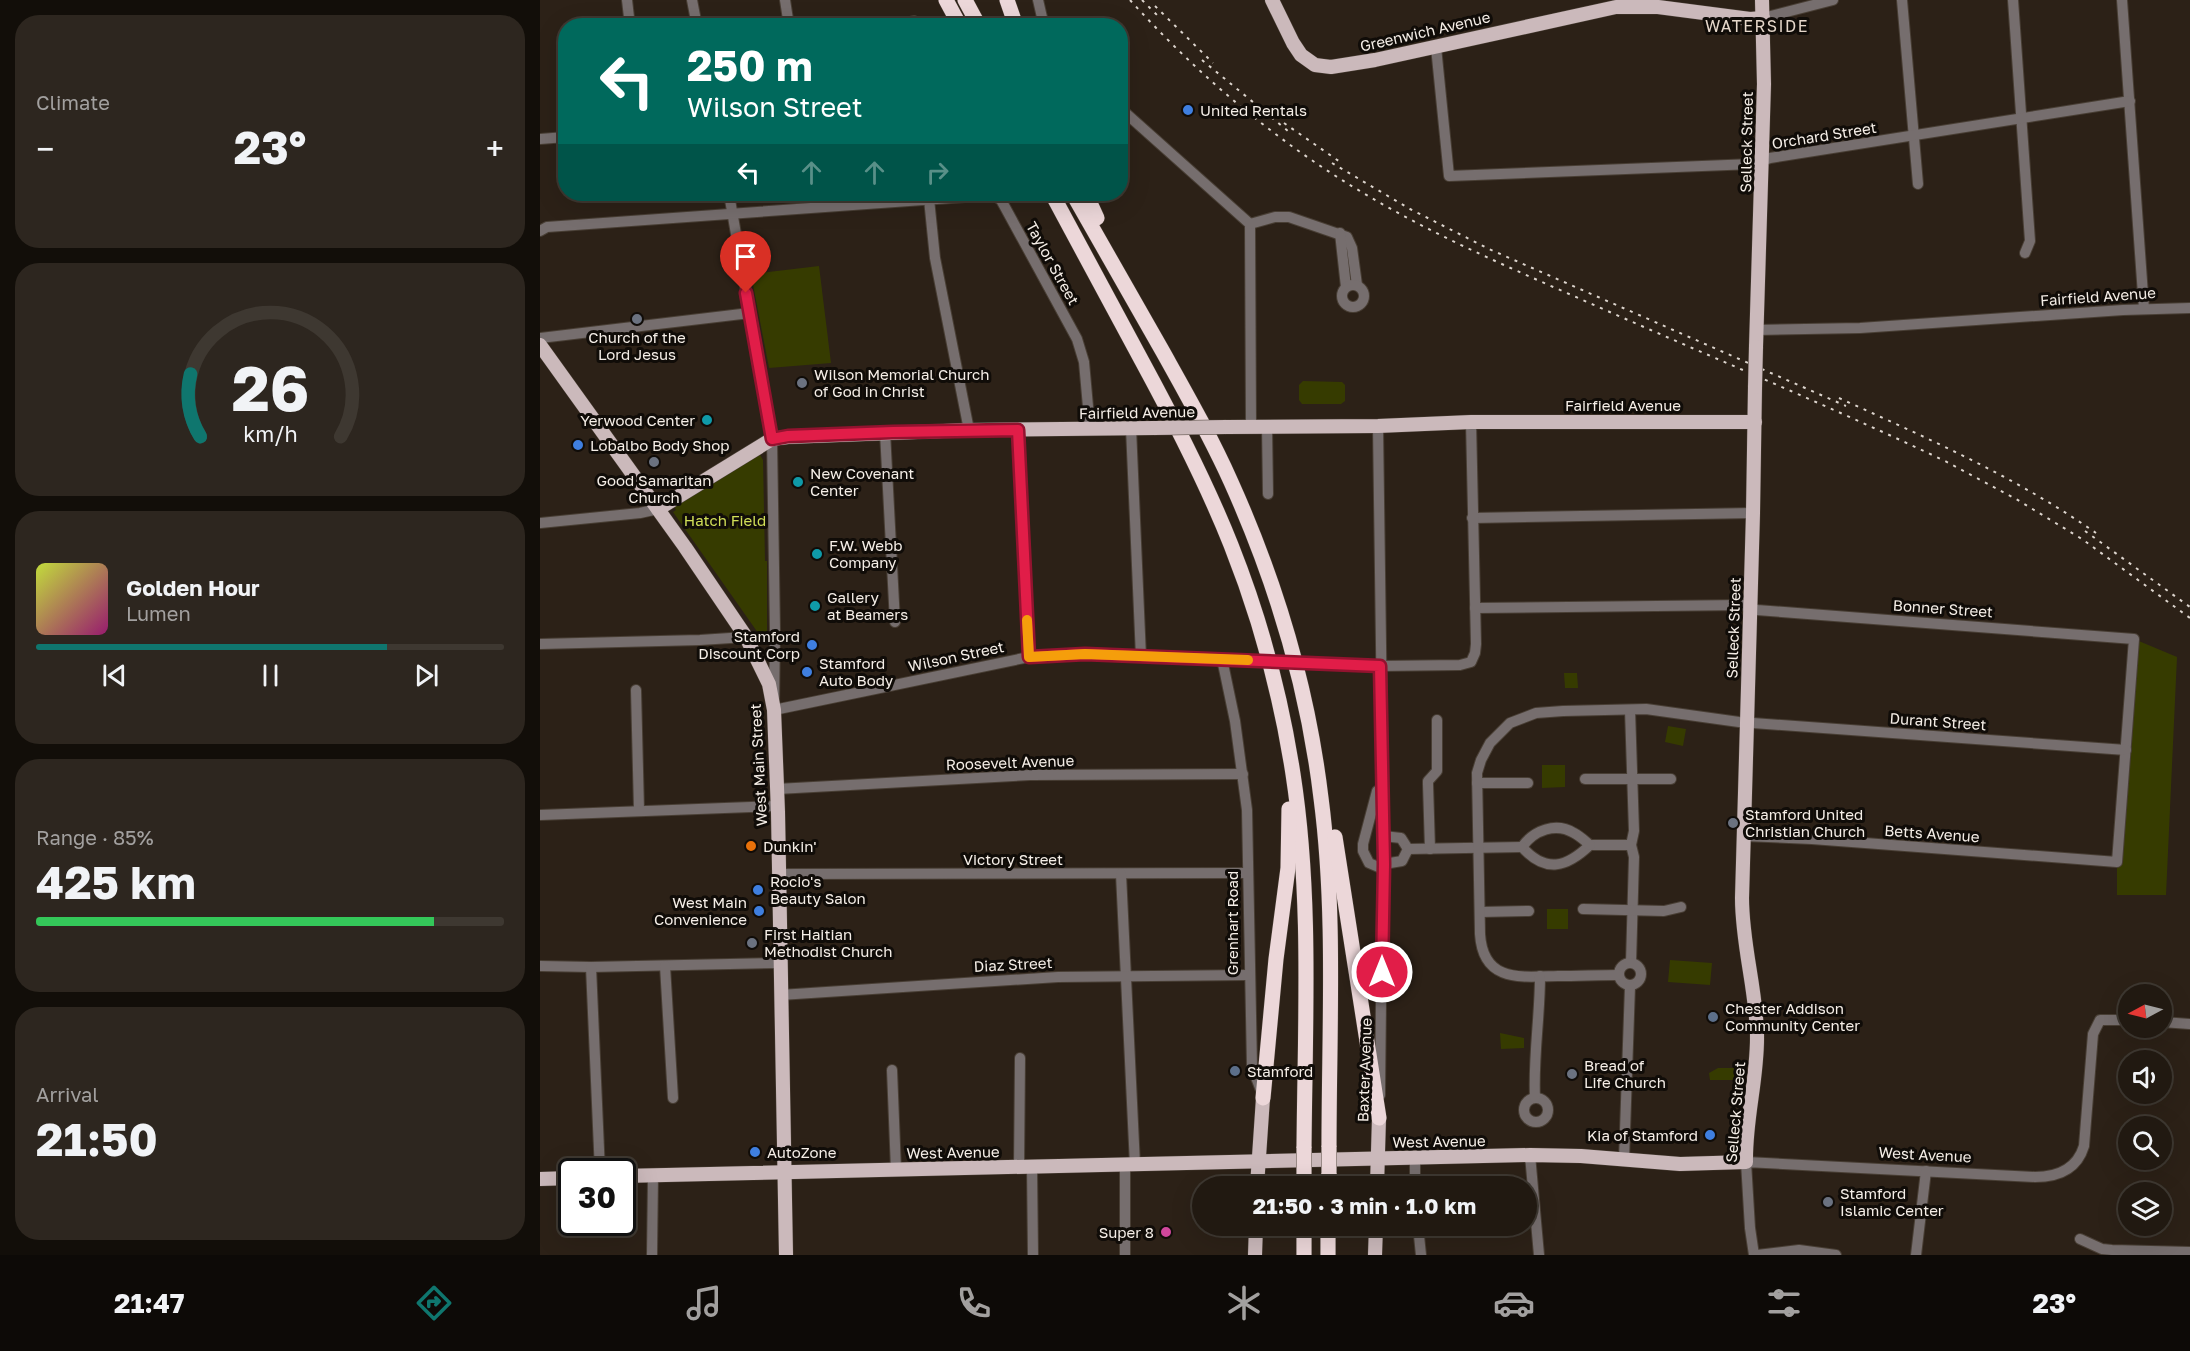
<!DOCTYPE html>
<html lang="en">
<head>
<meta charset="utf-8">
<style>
  :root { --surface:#211911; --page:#2d261f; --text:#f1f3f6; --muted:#a2a09f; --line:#3e3831; --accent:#0f766e }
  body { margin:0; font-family:"Golos Text",sans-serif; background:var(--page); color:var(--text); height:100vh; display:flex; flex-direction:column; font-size:22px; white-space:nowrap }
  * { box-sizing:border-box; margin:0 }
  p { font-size:20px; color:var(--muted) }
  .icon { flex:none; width:33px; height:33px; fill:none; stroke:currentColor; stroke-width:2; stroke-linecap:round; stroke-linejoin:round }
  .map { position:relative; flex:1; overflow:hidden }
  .details { display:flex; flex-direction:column; gap:15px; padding:15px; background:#120e09; width:540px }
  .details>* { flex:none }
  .top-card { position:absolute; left:18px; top:18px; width:570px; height:183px; border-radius:24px; box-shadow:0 6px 24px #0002,0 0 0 2px var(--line); background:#00695c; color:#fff; overflow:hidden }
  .needle { width:39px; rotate:263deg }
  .buttons { position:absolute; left:1578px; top:984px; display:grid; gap:12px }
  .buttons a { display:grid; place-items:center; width:54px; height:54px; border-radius:50%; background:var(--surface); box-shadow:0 6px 24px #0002,0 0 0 2px var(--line); font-size:30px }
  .speed { position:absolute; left:18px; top:1158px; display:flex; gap:12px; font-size:30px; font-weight:700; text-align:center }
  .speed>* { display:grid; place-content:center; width:78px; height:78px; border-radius:50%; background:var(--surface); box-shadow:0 6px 24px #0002,0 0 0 2px var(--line); line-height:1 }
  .speed .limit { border:3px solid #111; border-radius:9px; background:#fff; color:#111 }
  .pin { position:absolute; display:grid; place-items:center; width:51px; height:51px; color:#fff; margin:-62px -26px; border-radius:50% 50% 50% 0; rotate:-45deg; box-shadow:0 0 6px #0007 }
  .pin .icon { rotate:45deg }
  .me { position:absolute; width:66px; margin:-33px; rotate:0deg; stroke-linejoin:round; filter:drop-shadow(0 0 4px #0008) }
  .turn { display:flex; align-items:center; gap:21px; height:126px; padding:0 30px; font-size:27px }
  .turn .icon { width:78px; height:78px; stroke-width:2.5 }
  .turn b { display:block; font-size:42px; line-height:51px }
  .lanes { display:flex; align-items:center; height:57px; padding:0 30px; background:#0003; justify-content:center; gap:30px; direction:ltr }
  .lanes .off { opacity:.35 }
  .big { font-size:45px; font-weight:700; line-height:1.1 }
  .details .card { flex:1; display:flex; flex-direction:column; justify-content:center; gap:9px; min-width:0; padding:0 21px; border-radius:24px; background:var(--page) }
  .details .dial { align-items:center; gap:0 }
  .dial svg { height:156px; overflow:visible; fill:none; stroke:var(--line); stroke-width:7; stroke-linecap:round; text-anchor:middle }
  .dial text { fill:var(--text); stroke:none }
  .song { display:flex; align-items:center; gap:18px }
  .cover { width:72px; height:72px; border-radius:9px; background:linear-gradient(135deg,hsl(70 70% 55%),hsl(320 70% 35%)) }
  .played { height:6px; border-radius:3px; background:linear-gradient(90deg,var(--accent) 75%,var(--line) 75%) }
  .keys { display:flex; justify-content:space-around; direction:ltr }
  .heat { display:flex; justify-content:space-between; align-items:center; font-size:33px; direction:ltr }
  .charge { height:9px; border-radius:4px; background:linear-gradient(90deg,#34c759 85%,var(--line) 0) }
  .trip { position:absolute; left:652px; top:1176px; width:345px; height:60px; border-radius:30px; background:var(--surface); box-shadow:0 6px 24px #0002,0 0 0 2px var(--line); font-weight:700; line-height:60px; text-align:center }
  .tabs { display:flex; height:96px; justify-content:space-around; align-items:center; background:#0d0a07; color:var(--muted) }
  .tabs .icon { width:42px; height:42px }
  .tabs .current { color:var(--accent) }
  .tabs b { font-size:27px; color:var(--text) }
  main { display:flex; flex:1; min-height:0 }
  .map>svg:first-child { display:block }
</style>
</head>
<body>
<main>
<section class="details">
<div class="card"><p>Climate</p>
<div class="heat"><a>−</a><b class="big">23°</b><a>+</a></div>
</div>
<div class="card dial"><svg viewBox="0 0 100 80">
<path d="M14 69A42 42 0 1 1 86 69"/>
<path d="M14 69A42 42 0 0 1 9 37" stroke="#0f766e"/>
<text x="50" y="56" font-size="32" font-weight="700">26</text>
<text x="50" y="72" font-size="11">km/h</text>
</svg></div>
<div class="card">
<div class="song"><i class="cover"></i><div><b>Golden Hour</b><p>Lumen</p></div></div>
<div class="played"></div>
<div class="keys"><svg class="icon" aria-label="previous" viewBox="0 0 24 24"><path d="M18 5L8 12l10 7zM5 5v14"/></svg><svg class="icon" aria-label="pause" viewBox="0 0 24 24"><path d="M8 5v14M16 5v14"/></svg><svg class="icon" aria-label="next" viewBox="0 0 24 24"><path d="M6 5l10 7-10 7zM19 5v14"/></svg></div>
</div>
<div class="card"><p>Range · 85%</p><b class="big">425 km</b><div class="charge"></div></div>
<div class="card"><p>Arrival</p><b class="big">21:50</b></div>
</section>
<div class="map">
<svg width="1650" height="1255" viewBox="0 0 1650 1255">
  <rect width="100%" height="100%" fill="#2c2117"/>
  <g fill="#363b00">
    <polygon points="279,266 291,363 229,368 211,274"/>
    <polygon points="763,381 802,382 805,385 805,401 801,404 762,404 759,400 759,385"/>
    <polygon points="219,453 223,460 225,561 227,561 227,639 223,640 133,512 136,510 134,506"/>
    <polygon points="1594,639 1637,657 1626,895 1577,895 1577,862"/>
    <polygon points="1024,673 1037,673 1038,688 1025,688"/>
    <polygon points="1128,726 1146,729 1143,746 1125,742"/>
    <polygon points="1002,765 1025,765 1025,787 1002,788"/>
    <rect x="1007" y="909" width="21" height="20"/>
    <polygon points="1130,960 1172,963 1170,985 1128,982"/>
    <polygon points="960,1033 984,1038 984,1048 961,1049"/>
    <polygon points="1178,1068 1199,1068 1200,1080 1170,1080 1169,1073"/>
  </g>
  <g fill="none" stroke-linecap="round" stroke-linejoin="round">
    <g stroke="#483e34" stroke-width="12">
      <g id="minor">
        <polyline points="87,0 90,26"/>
        <polyline points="152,0 157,26"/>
        <polyline points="245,0 249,26"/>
        <polyline points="498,0 504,26"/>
        <polyline points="1362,0 1378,184"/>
        <polyline points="1473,0 1490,241 1485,253"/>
        <polyline points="1582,0 1604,309"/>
        <polyline points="1223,18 1293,0"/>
        <polyline points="352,26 374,21"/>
        <polyline points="896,47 909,176 1213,164 1230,158 1590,101"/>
        <polyline points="580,108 710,224 711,427"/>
        <polyline points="0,139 26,137"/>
        <polyline points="189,194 232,439 235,631 234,710 489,657 545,654 708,660"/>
        <polyline points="389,199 395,258 429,430"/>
        <polyline points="710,224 735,217 749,217 807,237 812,248 817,285"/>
        <polyline points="0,231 7,227 453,195 461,200 466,209 537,339 544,362 550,429"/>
        <polyline points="800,233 806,287"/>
        <circle cx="813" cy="296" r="11"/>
        <polyline points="1216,330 1320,328 1583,310 1650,308"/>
        <polyline points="0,338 210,313"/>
        <polyline points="727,426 728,494"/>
        <polyline points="838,426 844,864 842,905 840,1095"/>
        <polyline points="591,428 601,657"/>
        <polyline points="479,430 489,657"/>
        <polyline points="345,432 355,622"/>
        <polyline points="932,518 1213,513"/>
        <polyline points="0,523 100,513 118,509"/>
        <polyline points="935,608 1203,605 1217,610 1594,639 1577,862 1272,839 1204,836"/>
        <polyline points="0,644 160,640 206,637"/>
        <polyline points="682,659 695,721 707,810 712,1067 722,1093"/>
        <polyline points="776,663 840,666 920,665 931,662 935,653 936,644 931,422"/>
        <polyline points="96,690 99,810"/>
        <polyline points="1090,710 1094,831 1091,845 1094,857 1091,963"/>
        <polyline points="1045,779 1131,779"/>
        <polyline points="937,783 988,783"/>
        <polyline points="237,789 490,775 703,774"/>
        <polyline points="837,791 823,844 823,851 829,863 843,869"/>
        <polyline points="0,815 238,806"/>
        <polyline points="843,836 861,838 868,849 862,861 844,864"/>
        <polyline points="1050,845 1091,845"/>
        <path d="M982 847C1006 874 1027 867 1050 845"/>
        <path d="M982 847C994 830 1016 822 1034 833 1040 836 1045 841 1050 845"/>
        <polyline points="868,849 982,847"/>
        <polyline points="890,849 888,784 888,781 897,771 897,720"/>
        <polyline points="239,874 708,873"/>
        <polyline points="581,874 595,1165"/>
        <polyline points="1043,909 1124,911 1141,907"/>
        <polyline points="940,912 989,911"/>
        <circle cx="1090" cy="974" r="11"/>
        <polyline points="0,966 51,967 239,963"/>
        <polyline points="125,966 133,1098"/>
        <polyline points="51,967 60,1172"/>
        <path d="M1079 975C1059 975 1038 976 1018 976 981 977 943 983 940 934L937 773 941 760 950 743 970 723 996 713 1023 711 1106 709 1199 722 1586 750"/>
        <polyline points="240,995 518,977 708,975"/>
        <polyline points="1622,1022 1650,1024"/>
        <polyline points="352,1070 356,1170"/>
        <circle cx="996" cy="1110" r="12"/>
        <path d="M995 1098C993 1057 1000 1017 1000 976"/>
        <polyline points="990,1155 999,1255"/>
        <polyline points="1084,1160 1090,986"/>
        <polyline points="585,1165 585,1255"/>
        <polyline points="492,1167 493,1255"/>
        <polyline points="479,1168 480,1058"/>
        <polyline points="875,1186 875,1158"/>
        <polyline points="878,1226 881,1255"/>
        <polyline points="1540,1239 1562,1249 1572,1250 1650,1252"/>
        <polyline points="112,1255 113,1175"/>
        <path d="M1214 1255 1210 1228 1206 1162 1495 1177C1518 1177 1537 1169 1544 1146L1553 1034 1560 1020H1588"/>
        <polyline points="1217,1255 1259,1250 1296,1255"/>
        <polyline points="1376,1255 1386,1171"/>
      </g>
    </g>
    <g stroke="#483e34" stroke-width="15">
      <g id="major">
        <polyline points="732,0 753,43 761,55 775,65 791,67 835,60 1076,7 1118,7 1210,19 1223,18"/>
        <polyline points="0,345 145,547 206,637 229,684 234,710 238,812 246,1255"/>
        <polyline points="1216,347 1224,84 1222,0"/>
        <polyline points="686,427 838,426 931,422 1215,422"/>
        <polyline points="118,509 232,439 248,437 429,430 614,428"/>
        <path d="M82 1176 990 1155 1041 1156 1140 1164 1206 1162C1205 1119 1218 1077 1217 1034 1216 988 1202 945 1202 898L1213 513 1215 387"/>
        <polyline points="0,1179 32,1178"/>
        <polyline points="717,1186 723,1098"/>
        <polyline points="837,1186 839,1118"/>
        <polyline points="715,1255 716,1226"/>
        <polyline points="835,1255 836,1226"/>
      </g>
    </g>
    <g stroke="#483e34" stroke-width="16">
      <g id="highway">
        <polyline points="406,0 420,26"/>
        <polyline points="425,0 439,26"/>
        <polyline points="467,0 476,26"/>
        <path d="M512 194C542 250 572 306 603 363 635 422 666 482 691 545 720 618 741 696 753 774 772 897 765 1023 764 1148"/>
        <path d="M533 194C563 246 593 299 623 352 647 395 671 437 691 482 736 582 768 689 781 798 796 913 789 1031 789 1147"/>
        <polyline points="546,194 557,218"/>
        <polyline points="795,837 839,1118"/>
        <polyline points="723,1098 736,959 748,868 749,809"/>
        <polyline points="764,1186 764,1174"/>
        <polyline points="788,1186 789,1173"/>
        <polyline points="764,1255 764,1226"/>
        <polyline points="788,1255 788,1226"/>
      </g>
    </g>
    <use href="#minor" stroke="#766e6e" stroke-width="10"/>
    <use href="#major" stroke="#cbb9bb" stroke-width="14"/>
    <use href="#highway" stroke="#ecd7d9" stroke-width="15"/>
    <g stroke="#ddd5ce" stroke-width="2" stroke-dasharray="3 6" stroke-linecap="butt">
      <path d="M590 0C655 72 732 138 815 188 885 231 961 264 1036 297 1159 352 1283 403 1405 461L1476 499 1542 539 1650 618"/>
      <polyline points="602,0 618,16"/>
      <polyline points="615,6 673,63"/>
      <polyline points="662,60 748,131"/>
      <polyline points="744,123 803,164"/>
      <polyline points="792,163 870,209 949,249 1306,406"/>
      <path d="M1299 398C1387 438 1476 477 1556 533"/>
      <polyline points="1545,531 1650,607"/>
    </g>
    <g stroke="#483e34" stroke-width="12" stroke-linecap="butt">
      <polyline id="minor-bridge" points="708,660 776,663"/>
    </g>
    <g stroke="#483e34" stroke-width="15" stroke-linecap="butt">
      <g id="major-bridge">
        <polyline points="1215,387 1216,347"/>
        <polyline points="614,428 686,427"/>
      </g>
    </g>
    <g stroke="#483e34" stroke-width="16" stroke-linecap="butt">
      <g id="highway-bridge">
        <polyline points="789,1173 789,1147"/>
        <polyline points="764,1174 764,1148"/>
      </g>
    </g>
    <use href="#minor-bridge" stroke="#766e6e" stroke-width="10"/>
    <use href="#major-bridge" stroke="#cbb9bb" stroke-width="14"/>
    <use href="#highway-bridge" stroke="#ecd7d9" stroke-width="15"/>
  </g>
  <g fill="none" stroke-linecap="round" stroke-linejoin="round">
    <g stroke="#92132f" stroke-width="15">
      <polyline id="route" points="206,293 232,439 248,436 353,432 478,430 489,657 545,654 840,666 844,864 842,972"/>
    </g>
    <use href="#route" stroke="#e11d48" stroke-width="10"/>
    <polyline stroke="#f59e0b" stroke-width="10" points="487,620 489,657 545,654 708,660"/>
  </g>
  <g fill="#3f7fe0" stroke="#100c08" stroke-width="2">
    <circle cx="648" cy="110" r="6"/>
    <circle cx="38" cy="445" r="6"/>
    <circle cx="272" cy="645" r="6"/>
    <circle cx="267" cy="672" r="6"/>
    <circle cx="218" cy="890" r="6"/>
    <circle cx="219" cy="911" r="6"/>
    <circle cx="1170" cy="1135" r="6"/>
    <circle cx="215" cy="1152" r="6"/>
  </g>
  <g fill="#6b7280" stroke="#100c08" stroke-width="2">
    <circle cx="97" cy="319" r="6"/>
    <circle cx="262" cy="383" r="6"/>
    <circle cx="114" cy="462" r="6"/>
    <circle cx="1193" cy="823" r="6"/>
    <circle cx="212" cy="943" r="6"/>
    <circle cx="1032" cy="1074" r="6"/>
    <circle cx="1288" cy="1202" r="6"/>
  </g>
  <g fill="#0f9aa8" stroke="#100c08" stroke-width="2">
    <circle cx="167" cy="420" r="6"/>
    <circle cx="258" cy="482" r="6"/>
    <circle cx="277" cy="554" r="6"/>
    <circle cx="275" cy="606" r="6"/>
  </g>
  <circle fill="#e8710a" stroke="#100c08" stroke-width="2" cx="211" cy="846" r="6"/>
  <g fill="#5c6f8a" stroke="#100c08" stroke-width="2">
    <circle cx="1173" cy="1017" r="6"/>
    <circle cx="695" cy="1071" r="6"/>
  </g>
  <circle fill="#d1479c" stroke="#100c08" stroke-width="2" cx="626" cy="1232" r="6"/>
  <g text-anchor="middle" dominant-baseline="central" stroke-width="6" stroke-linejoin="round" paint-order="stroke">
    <g font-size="15" fill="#f5eee7" stroke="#100c08">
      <text transform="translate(885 31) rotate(-13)">Greenwich Avenue</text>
      <text transform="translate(1284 135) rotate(-9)">Orchard Street</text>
      <text transform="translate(1206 142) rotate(-89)">Selleck Street</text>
      <text transform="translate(513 263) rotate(61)">Taylor Street</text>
      <text transform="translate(1558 296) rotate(-4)">Fairfield Avenue</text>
      <text x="1083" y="405">Fairfield Avenue</text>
      <text transform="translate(597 412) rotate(-1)">Fairfield Avenue</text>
      <text transform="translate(1403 608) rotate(4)">Bonner Street</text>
      <text transform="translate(1193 628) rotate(-88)">Selleck Street</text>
      <text transform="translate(416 656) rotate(-12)">Wilson Street</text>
      <text transform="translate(1398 721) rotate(4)">Durant Street</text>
      <text transform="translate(470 762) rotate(-2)">Roosevelt Avenue</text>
      <text transform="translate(218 765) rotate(-93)">West Main Street</text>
      <text transform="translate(1392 833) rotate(4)">Betts Avenue</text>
      <text x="473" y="859">Victory Street</text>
      <text transform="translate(692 923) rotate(-90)">Grenhart Road</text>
      <text transform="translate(473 964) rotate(-3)">Diaz Street</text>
      <text transform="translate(824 1070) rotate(-88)">Baxter Avenue</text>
      <text transform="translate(1195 1112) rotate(-85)">Selleck Street</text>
      <text transform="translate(899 1141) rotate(-1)">West Avenue</text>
      <text transform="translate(413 1152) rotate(-1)">West Avenue</text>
      <text transform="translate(1385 1154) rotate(3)">West Avenue</text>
    </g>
    <g font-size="15" fill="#f5eee7" stroke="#100c08" text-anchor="start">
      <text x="660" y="110">United Rentals</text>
      <text x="97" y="337" text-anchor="middle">Church of the<tspan x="97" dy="17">Lord Jesus</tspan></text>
      <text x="274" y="374">Wilson Memorial Church<tspan x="274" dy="17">of God in Christ</tspan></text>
      <text x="155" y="420" text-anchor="end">Yerwood Center</text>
      <text x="50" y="445">Lobalbo Body Shop</text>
      <text x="270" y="473">New Covenant<tspan x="270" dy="17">Center</tspan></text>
      <text x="114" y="480" text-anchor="middle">Good Samaritan<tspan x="114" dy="17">Church</tspan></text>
      <text x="289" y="545">F.W. Webb<tspan x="289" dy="17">Company</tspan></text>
      <text x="287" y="597">Gallery<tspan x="287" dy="17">at Beamers</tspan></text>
      <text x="260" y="636" text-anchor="end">Stamford<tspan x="260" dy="17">Discount Corp</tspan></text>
      <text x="279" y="663">Stamford<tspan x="279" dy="17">Auto Body</tspan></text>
      <text x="1205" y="814">Stamford United<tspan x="1205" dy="17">Christian Church</tspan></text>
      <text x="223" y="846">Dunkin'</text>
      <text x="230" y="881">Rocio's<tspan x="230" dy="17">Beauty Salon</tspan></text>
      <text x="207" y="902" text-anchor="end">West Main<tspan x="207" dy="17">Convenience</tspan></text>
      <text x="224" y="934">First Haitian<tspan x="224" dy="17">Methodist Church</tspan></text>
      <text x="1185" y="1008">Chester Addison<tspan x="1185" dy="17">Community Center</tspan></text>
      <text x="1044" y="1065">Bread of<tspan x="1044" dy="17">Life Church</tspan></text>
      <text x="707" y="1071">Stamford</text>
      <text x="1158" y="1135" text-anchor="end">Kia of Stamford</text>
      <text x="227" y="1152">AutoZone</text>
      <text x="1300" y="1193">Stamford<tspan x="1300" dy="17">Islamic Center</tspan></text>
      <text x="614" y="1232" text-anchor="end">Super 8</text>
    </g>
    <g font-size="15" fill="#d1df58" stroke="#100c08">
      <text x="185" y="520">Hatch Field</text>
    </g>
    <g font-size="16" letter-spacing="1.5" fill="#e5d7ca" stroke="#100c08">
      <text x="1217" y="26">WATERSIDE</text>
    </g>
  </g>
</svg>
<div class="buttons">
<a><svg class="needle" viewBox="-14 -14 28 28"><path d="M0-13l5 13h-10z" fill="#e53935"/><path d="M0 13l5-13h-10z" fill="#a2a09f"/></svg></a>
<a><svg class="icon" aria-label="sound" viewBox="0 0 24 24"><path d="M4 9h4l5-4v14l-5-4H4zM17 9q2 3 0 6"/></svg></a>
<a><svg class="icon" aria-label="search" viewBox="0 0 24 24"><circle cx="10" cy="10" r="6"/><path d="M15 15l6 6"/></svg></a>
<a><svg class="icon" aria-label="layers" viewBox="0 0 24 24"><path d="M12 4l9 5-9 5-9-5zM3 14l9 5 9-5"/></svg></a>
</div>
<div class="speed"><div class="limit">30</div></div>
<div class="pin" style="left:206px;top:293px;background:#d93025"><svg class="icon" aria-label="arrive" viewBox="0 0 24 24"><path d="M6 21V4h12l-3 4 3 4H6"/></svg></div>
<svg class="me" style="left:842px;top:972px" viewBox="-20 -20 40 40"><circle r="17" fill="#e11d48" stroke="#fff" stroke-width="3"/><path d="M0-11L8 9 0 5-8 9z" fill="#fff"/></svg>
<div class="trip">21:50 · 3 min · 1.0 km</div>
<div class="top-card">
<div class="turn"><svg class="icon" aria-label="left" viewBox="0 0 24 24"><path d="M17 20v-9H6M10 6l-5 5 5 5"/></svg><div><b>250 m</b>Wilson Street</div></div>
<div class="lanes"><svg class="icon" aria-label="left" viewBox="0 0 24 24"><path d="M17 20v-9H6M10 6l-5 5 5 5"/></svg><svg class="icon off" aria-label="ahead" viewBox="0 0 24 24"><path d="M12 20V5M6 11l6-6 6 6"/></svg><svg class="icon off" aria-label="ahead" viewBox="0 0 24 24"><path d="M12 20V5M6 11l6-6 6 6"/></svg><svg class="icon off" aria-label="right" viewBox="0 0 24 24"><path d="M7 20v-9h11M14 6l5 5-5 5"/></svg></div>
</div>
</div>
</main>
<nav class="tabs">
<b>21:47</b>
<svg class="icon current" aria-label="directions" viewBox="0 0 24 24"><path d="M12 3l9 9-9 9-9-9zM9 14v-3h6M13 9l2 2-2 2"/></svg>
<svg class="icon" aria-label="music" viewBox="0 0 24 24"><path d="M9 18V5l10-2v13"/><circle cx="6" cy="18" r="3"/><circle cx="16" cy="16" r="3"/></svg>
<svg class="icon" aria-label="phone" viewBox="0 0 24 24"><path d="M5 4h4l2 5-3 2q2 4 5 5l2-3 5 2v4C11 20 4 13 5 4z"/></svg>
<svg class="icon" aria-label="climate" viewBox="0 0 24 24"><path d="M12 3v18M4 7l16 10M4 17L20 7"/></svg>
<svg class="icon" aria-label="car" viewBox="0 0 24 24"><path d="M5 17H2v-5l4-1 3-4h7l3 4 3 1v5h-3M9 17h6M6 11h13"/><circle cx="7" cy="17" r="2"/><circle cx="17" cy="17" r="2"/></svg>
<svg class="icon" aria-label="filters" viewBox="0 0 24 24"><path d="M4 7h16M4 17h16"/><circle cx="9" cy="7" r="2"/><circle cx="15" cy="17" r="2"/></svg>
<b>23°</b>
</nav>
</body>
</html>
